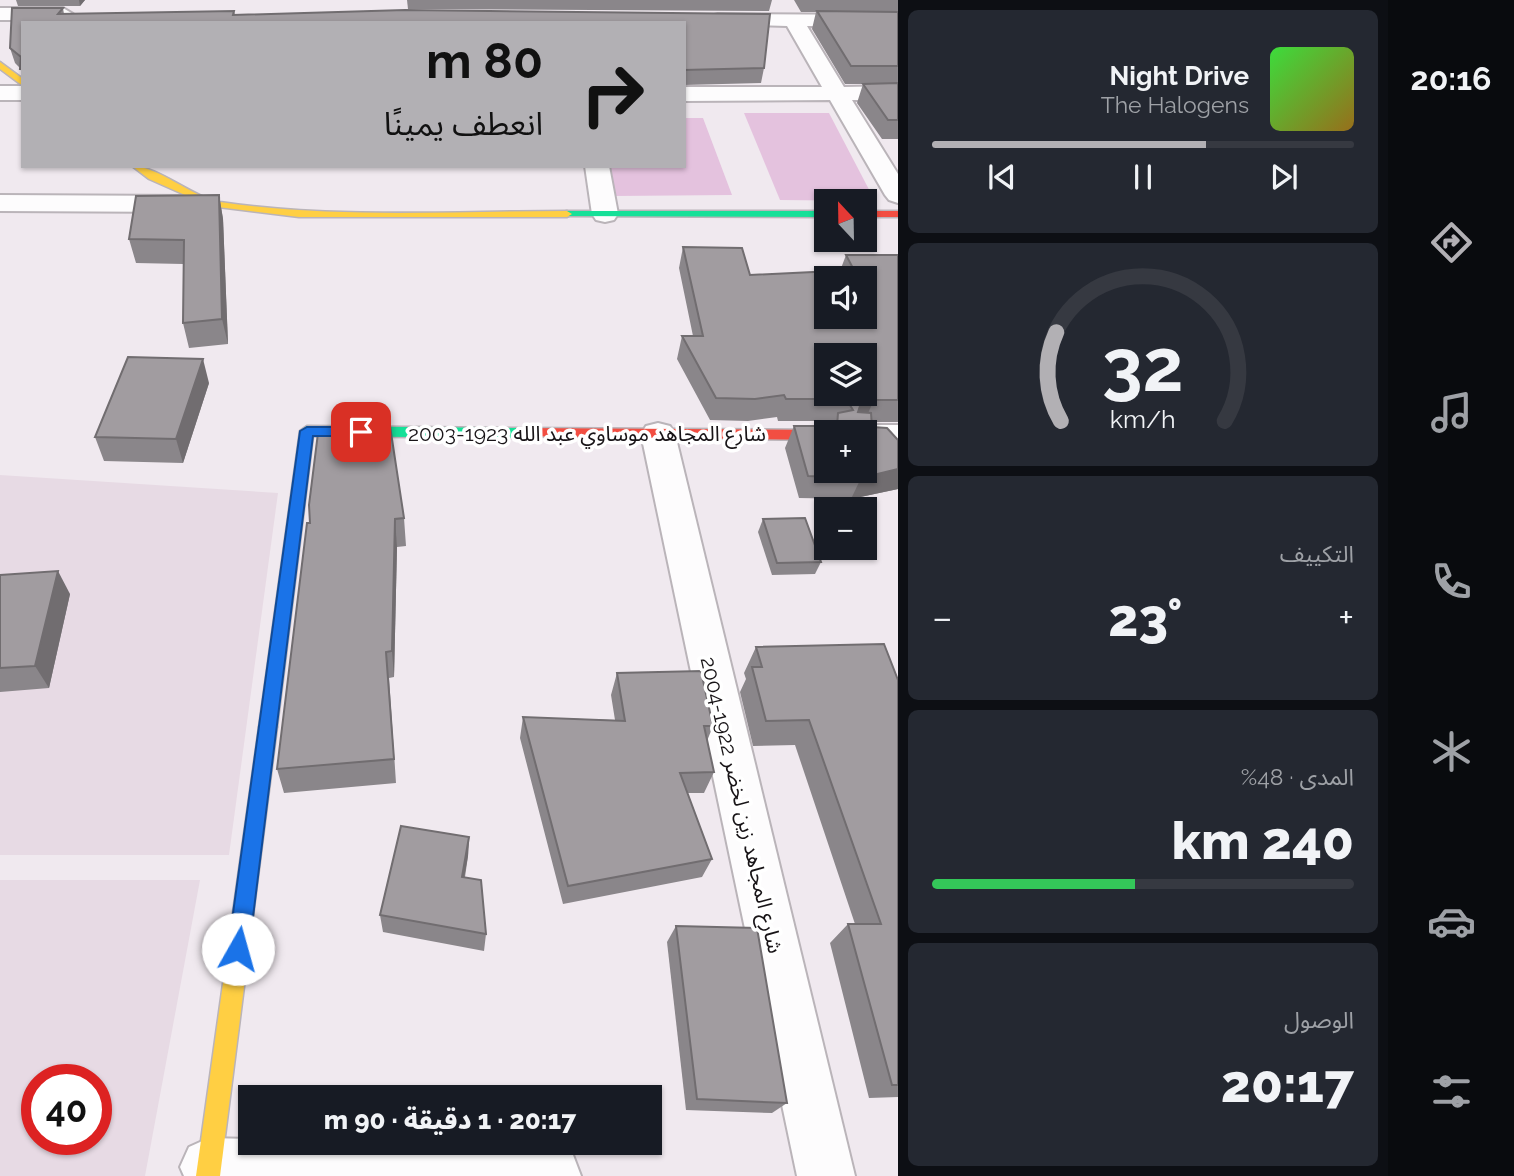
<!DOCTYPE html>
<html lang="ar">
<head>
<meta charset="utf-8">
<style>
  :root { --surface:#171b24; --page:#242831; --text:#f1f3f6; --muted:#9ea1a6; --line:#363941; --accent:#b2b0b4 }
  body { margin:0; font-family:Raleway,"Noto Sans Arabic",sans-serif; background:var(--page); color:var(--text); direction:rtl; height:100vh; display:flex; flex-direction:column; font-size:26px; white-space:nowrap }
  * { box-sizing:border-box; margin:0 }
  p { font-size:23px; color:var(--muted) }
  .icon { flex:none; width:38px; height:38px; fill:none; stroke:currentColor; stroke-width:2; stroke-linecap:round; stroke-linejoin:round }
  .map { position:relative; flex:1; overflow:hidden; direction:ltr }
  .details { display:flex; flex-direction:column; gap:10px; padding:10px; background:#0d0f14; width:490px }
  .details>* { flex:none }
  .guide { position:absolute; left:21px; top:21px; width:665px; height:147px; border-radius:0px; box-shadow:0 2px 5px #0004; direction:rtl; background:#b2b0b4; color:#111; overflow:hidden }
  .needle { width:46px; rotate:338deg }
  .buttons { position:absolute; left:814px; top:189px; display:grid; gap:14px }
  .buttons a { display:grid; place-items:center; width:63px; height:63px; border-radius:0px; background:var(--surface); box-shadow:0 2px 5px #0004; font-size:35px }
  .speed { position:absolute; left:21px; top:1064px; display:flex; gap:14px; font-size:35px; font-weight:700; text-align:center }
  .speed>* { display:grid; place-content:center; width:91px; height:91px; border-radius:50%; background:var(--surface); box-shadow:0 2px 5px #0004; line-height:1 }
  .speed .limit { border:10px solid #d22; background:#fff; color:#111 }
  .pin { position:absolute; display:grid; place-items:center; width:60px; height:60px; color:#fff; margin:-30px; border-radius:14px; box-shadow:0 4px 10px #0006 }
  .me { position:absolute; width:77px; margin:-38px; rotate:7deg; stroke-linejoin:round; filter:drop-shadow(0 0 5px #0008) }
  .turn { display:flex; align-items:center; gap:24px; height:147px; padding:0 28px; font-size:32px }
  .turn .icon { width:91px; height:91px; stroke-width:2.5 }
  .turn b { display:block; font-size:49px; line-height:60px }
  .big { font-size:52px; font-weight:800; line-height:1.1 }
  .details .tile { flex:1; display:flex; flex-direction:column; justify-content:center; gap:10px; min-width:0; padding:0 24px; border-radius:10px; background:var(--page) }
  .details .dial { align-items:center; gap:0 }
  .dial svg { height:182px; overflow:visible; fill:none; stroke:var(--line); stroke-width:7; stroke-linecap:round; text-anchor:middle }
  .dial text { fill:var(--text); stroke:none }
  .song { display:flex; align-items:center; gap:21px }
  .cover { width:84px; height:84px; border-radius:10px; background:linear-gradient(135deg,hsl(120 70% 55%),hsl(40 70% 35%)) }
  .played { height:7px; border-radius:4px; background:linear-gradient(90deg,var(--accent) 65%,var(--line) 65%) }
  .keys { display:flex; justify-content:space-around; direction:ltr }
  .heat { display:flex; justify-content:space-between; align-items:center; font-size:38px; direction:ltr }
  .charge { height:10px; border-radius:5px; background:linear-gradient(90deg,#34c759 48%,var(--line) 0) }
  .trip { position:absolute; left:238px; top:1085px; width:424px; height:70px; border-radius:0px; background:var(--surface); box-shadow:0 2px 5px #0004; font-weight:800; line-height:70px; text-align:center; direction:rtl }
  main { display:flex; flex:1; min-height:0 }
  .tab-bar { display:flex; flex-direction:column; width:126px; justify-content:space-around; align-items:center; background:#090b0e; color:var(--muted) }
  .tab-bar .icon { width:49px; height:49px }
  .tab-bar .current { color:var(--accent) }
  .tab-bar b { font-size:32px; color:var(--text) }
  .map>svg:first-child { display:block }
</style>
</head>
<body>
<main>
<nav class="tab-bar">
<b>20:16</b>
<svg class="icon current" aria-label="directions" viewBox="0 0 24 24"><path d="M12 3l9 9-9 9-9-9zM9 14v-3h6M13 9l2 2-2 2"/></svg>
<svg class="icon" aria-label="music" viewBox="0 0 24 24"><path d="M9 18V5l10-2v13"/><circle cx="6" cy="18" r="3"/><circle cx="16" cy="16" r="3"/></svg>
<svg class="icon" aria-label="phone" viewBox="0 0 24 24"><path d="M5 4h4l2 5-3 2q2 4 5 5l2-3 5 2v4C11 20 4 13 5 4z"/></svg>
<svg class="icon" aria-label="climate" viewBox="0 0 24 24"><path d="M12 3v18M4 7l16 10M4 17L20 7"/></svg>
<svg class="icon" aria-label="car" viewBox="0 0 24 24"><path d="M5 17H2v-5l4-1 3-4h7l3 4 3 1v5h-3M9 17h6M6 11h13"/><circle cx="7" cy="17" r="2"/><circle cx="17" cy="17" r="2"/></svg>
<svg class="icon" aria-label="filters" viewBox="0 0 24 24"><path d="M4 7h16M4 17h16"/><circle cx="9" cy="7" r="2"/><circle cx="15" cy="17" r="2"/></svg>
</nav>
<section class="details">
<div class="tile">
<div class="song"><i class="cover"></i><div><b>Night Drive</b><p>The Halogens</p></div></div>
<div class="played"></div>
<div class="keys"><svg class="icon" aria-label="previous" viewBox="0 0 24 24"><path d="M18 5L8 12l10 7zM5 5v14"/></svg><svg class="icon" aria-label="pause" viewBox="0 0 24 24"><path d="M8 5v14M16 5v14"/></svg><svg class="icon" aria-label="next" viewBox="0 0 24 24"><path d="M6 5l10 7-10 7zM19 5v14"/></svg></div>
</div>
<div class="tile dial"><svg viewBox="0 0 100 80">
<path d="M14 69A42 42 0 1 1 86 69"/>
<path d="M14 69A42 42 0 0 1 12 30" stroke="#b2b0b4"/>
<text x="50" y="56" font-size="32" font-weight="700">32</text>
<text x="50" y="72" font-size="11">km/h</text>
</svg></div>
<div class="tile"><p>التكييف</p>
<div class="heat"><a>−</a><b class="big">23°</b><a>+</a></div>
</div>
<div class="tile"><p>المدى · 48%</p><b class="big">240 km</b><div class="charge"></div></div>
<div class="tile"><p>الوصول</p><b class="big">20:17</b></div>
</section>
<div class="map">
<svg width="898" height="1176" viewBox="0 0 898 1176">
  <rect width="100%" height="100%" fill="#f0e9ef"/>
  <g fill="#e7dae4" fill-rule="evenodd">
    <polygon points="0,475 278,493 229,855 0,855"/>
    <path d="M0 880H200L145 1176H0ZM37 1080H96V1139H37Z"/>
  </g>
  <g fill="#e4c2de">
    <polygon points="744,113 829,113 875,201 780,200"/>
    <polygon points="684,118 703,118 732,195 614,196 607,166 684,166"/>
  </g>
  <g fill="none" stroke-linecap="round" stroke-linejoin="round">
    <g stroke="#bab4b9" stroke-width="4">
      <g id="street">
        <polygon points="0,8 63,8 73,14 63,20 0,20"/>
        <polygon points="718,14 898,15 898,27 807,26 844,87 898,86 898,100 852,100 898,174 898,203 889,200 885,195 830,100 684,101 684,87 822,87 787,26 711,24 708,20 711,16"/>
        <rect x="0" y="86" width="23" height="14"/>
        <polygon points="585,166 609,166 618,214 614,220 605,222 596,220 592,214"/>
        <polygon points="0,195 187,196 196,199 200,204 196,209 187,212 0,211"/>
        <polygon points="658,423 670,426 675,434 855,1176 797,1176 641,434 646,426"/>
        <polygon points="864,425 898,425 898,447 864,447 864,432 850,432 852,428"/>
        <polygon points="209,1138 250,1139 250,1143 552,1147 573,1155 581,1176 184,1176 180,1167 189,1147"/>
      </g>
    </g>
    <g stroke="#bab4b9" stroke-width="3">
      <g id="fast">
        <polygon points="567,211 826,211 826,217 563,216 563,212"/>
        <polygon points="307,426 520,428 527,433 520,438 313,436 277,727 274,732 268,735 262,732 259,727 300,431"/>
      </g>
    </g>
    <g stroke="#bab4b9" stroke-width="3">
      <g id="slow">
        <polygon points="0,62 23,79 23,86 0,69"/>
        <path d="M132 166C158 166 192 197 220 202 333 219 453 211 567 211L572 214 567 217H299L210 206 149 179Z"/>
        <polygon points="268,719 274,722 277,727 220,1176 196,1176 259,727 262,722"/>
      </g>
    </g>
    <g stroke="#bab4b9" stroke-width="3">
      <g id="jam">
        <rect x="864" y="211" width="34" height="6"/>
        <polygon points="520,428 826,430 831,432 826,432 826,440 515,436 513,433"/>
      </g>
    </g>
    <use href="#street" fill="#fdfcfd" fill-rule="evenodd"/>
    <use href="#fast" fill="#16e098" fill-rule="evenodd"/>
    <use href="#slow" fill="#ffcf43" fill-rule="evenodd"/>
    <use href="#jam" fill="#f24e42" fill-rule="evenodd"/>
  </g>
  <g fill="#8a868a">
    <polygon points="16,0 85,0 80,6 18,6"/>
    <polygon points="407,0 772,0 769,11 408,9"/>
    <polygon points="794,0 898,0 898,139 882,139 857,103 863,84 845,84 812,29 816,12 801,12"/>
    <polygon points="12,8 63,8 64,14 234,11 235,15 405,10 770,14 764,68 761,83 684,85 684,23 23,23 23,76 20,68 15,63 10,48"/>
    <polygon points="219,195 223,219 228,344 189,348 183,323 183,264 136,263 129,239"/>
    <polygon points="683,247 750,275 840,271 846,255 898,255 898,422 872,422 872,427 898,440 898,489 851,499 799,498 785,448 794,426 832,426 833,423 826,421 778,421 777,417 748,421 710,420 677,359 682,336 693,336 679,268"/>
    <polygon points="209,383 183,463 104,461 95,437"/>
    <polygon points="404,518 406,546 397,547 394,677 389,678 396,783 284,793 277,769 310,523"/>
    <polygon points="763,519 821,562 815,574 772,575 758,532"/>
    <polygon points="0,575 70,594 49,688 0,692"/>
    <polygon points="756,647 898,680 898,1097 869,1098 830,943 848,924 855,924 795,745 753,746 740,692 746,679 744,673"/>
    <polygon points="617,673 713,726 707,741 714,772 704,793 687,793 712,859 702,877 563,904 520,738 523,717 615,720 611,695"/>
    <polygon points="469,837 468,856 465,877 486,934 484,951 383,932 380,915"/>
    <polygon points="676,926 787,1103 772,1113 686,1110 667,942"/>
  </g>
  <g fill="#716d70">
    <polygon points="79,0 85,0 80,6"/>
    <polygon points="219,195 223,219 228,344 222,319"/>
    <polygon points="203,359 209,383 183,463 176,439"/>
    <polygon points="874,400 864,422 851,425 861,403"/>
    <polygon points="898,469 898,489 851,499 861,478"/>
    <polygon points="395,519 397,547 394,677 392,651"/>
    <polygon points="58,571 70,594 49,688 35,666"/>
    <polygon points="469,837 468,856 461,895 462,877"/>
  </g>
  <g fill="#a19ca0" stroke="#716d70" stroke-width="2" fill-rule="evenodd">
    <polygon points="12,8 63,8 58,14 234,11 233,15 405,10 770,14 764,68 684,70 684,23 23,23 23,69 20,69 21,57 10,48"/>
    <polygon points="817,11 898,12 898,66 851,66"/>
    <polygon points="898,83 898,120 888,120 863,84"/>
    <polygon points="219,195 222,319 183,323 184,240 129,239 136,196"/>
    <path d="M683 247 742 248 750 275 854 270 846 255H898V400H874L861 403 858 412 871 413 872 427 887 428 898 440V469L861 478 808 476 794 426H837L838 413 853 410 848 402 835 399H786L784 395 755 399 716 398 682 336H703ZM826 278H864V317H826ZM826 355H864V394H826ZM826 432H864V471H826Z"/>
    <polygon points="128,357 203,359 176,439 95,437"/>
    <polygon points="390,426 404,518 395,519 392,651 386,652 394,759 277,769 307,523 310,523 309,505 318,433"/>
    <polygon points="805,518 821,562 777,563 763,519"/>
    <polygon points="58,571 35,666 0,668 0,575"/>
    <polygon points="884,644 898,680 898,1085 892,1085 848,924 881,924 809,720 766,721 752,667 762,667 756,647"/>
    <polygon points="701,671 713,726 704,726 714,772 680,773 712,859 568,886 523,717 625,721 617,673"/>
    <polygon points="401,826 469,837 462,877 481,880 486,934 380,915"/>
    <polygon points="676,926 757,928 787,1103 697,1099"/>
  </g>
  <polygon fill="#1a73e8" stroke="#114b97" stroke-width="2" points="307,427 361,427 368,432 361,436 313,436 249,949 246,956 238,959 231,956 228,949 300,431"/>
  <g text-anchor="middle" dominant-baseline="central" stroke-width="7" stroke-linejoin="round" paint-order="stroke">
    <g font-size="21" fill="#181417" stroke="#fff">
      <text x="587" y="433">شارع المجاهد موساوي عبد الله 1923-2003</text>
      <text transform="translate(742 805) rotate(77)">شارع المجاهد زين لخضر 1922-2004</text>
    </g>
  </g>
</svg>
<div class="buttons">
<a><svg class="needle" viewBox="-14 -14 28 28"><path d="M0-13l5 13h-10z" fill="#e53935"/><path d="M0 13l5-13h-10z" fill="#9ea1a6"/></svg></a>
<a><svg class="icon" aria-label="sound" viewBox="0 0 24 24"><path d="M4 9h4l5-4v14l-5-4H4zM17 9q2 3 0 6"/></svg></a>
<a><svg class="icon" aria-label="layers" viewBox="0 0 24 24"><path d="M12 4l9 5-9 5-9-5zM3 14l9 5 9-5"/></svg></a>
<a>+</a>
<a>−</a>
</div>
<div class="speed"><div class="limit">40</div></div>
<div class="pin" style="left:361px;top:432px;background:#d93025"><svg class="icon" aria-label="arrive" viewBox="0 0 24 24"><path d="M6 21V4h12l-3 4 3 4H6"/></svg></div>
<svg class="me" style="left:238px;top:949px" viewBox="-20 -20 40 40"><circle r="19" fill="#fff"/><path d="M0-13L10 11 0 6-10 11z" fill="#1a73e8"/></svg>
<div class="trip">20:17 · 1 دقيقة · 90 m</div>
<div class="guide">
<div class="turn"><svg class="icon" aria-label="right" viewBox="0 0 24 24"><path d="M7 20v-9h11M14 6l5 5-5 5"/></svg><div><b>80 m</b>انعطف يمينًا</div></div>
</div>
</div>
</main>
</body>
</html>
